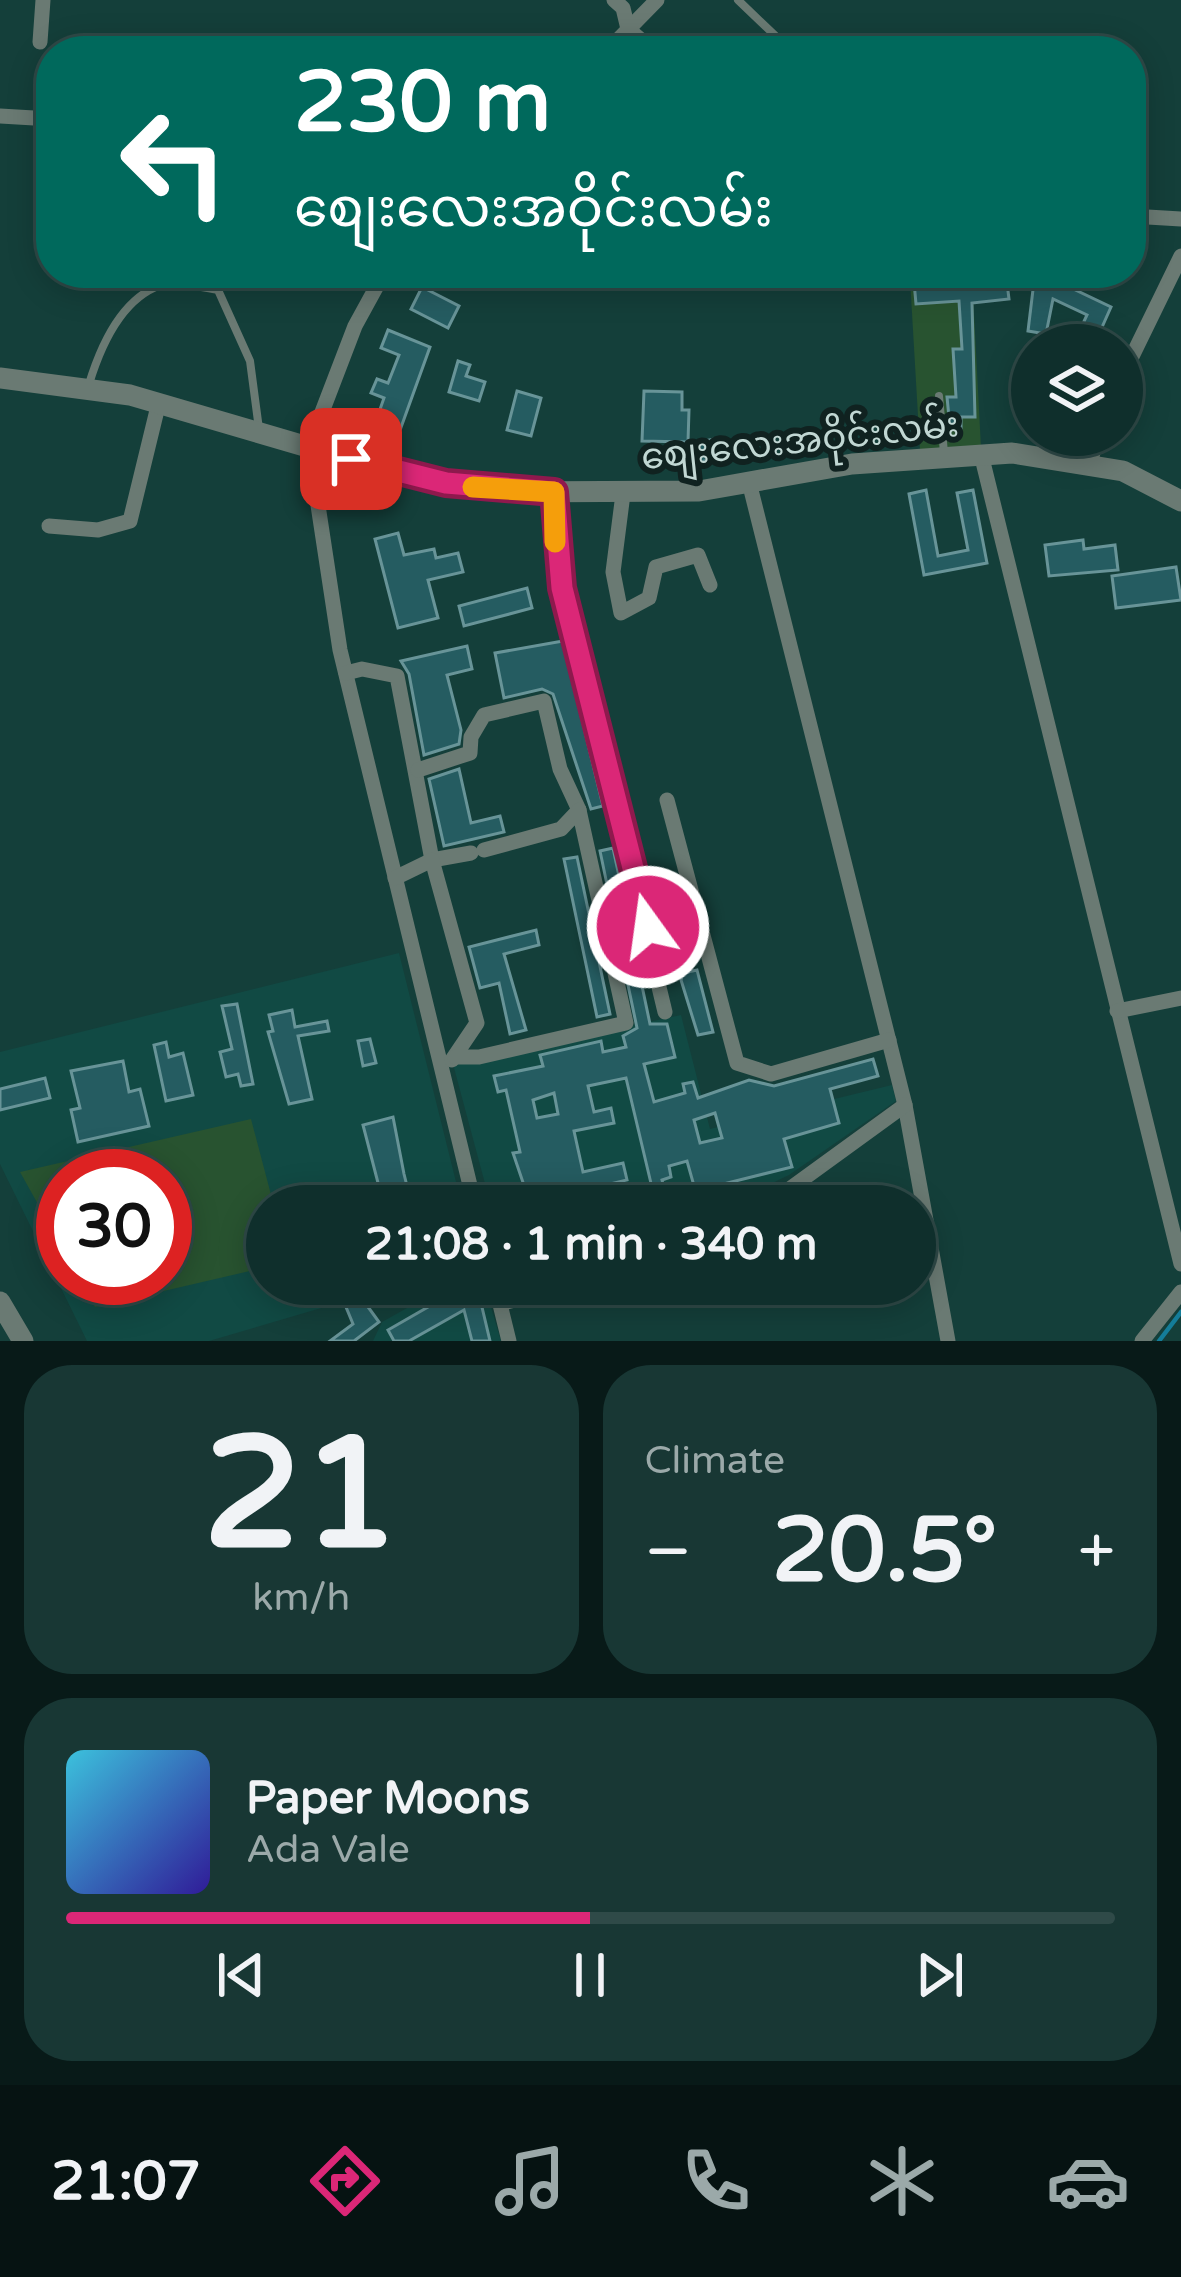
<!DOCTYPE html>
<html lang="en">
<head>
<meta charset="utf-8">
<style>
  :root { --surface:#0f2f2c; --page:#183734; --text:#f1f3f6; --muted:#9ba9a9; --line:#2f4a48; --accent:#db2777 }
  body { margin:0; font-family:"Varela Round","Noto Sans Myanmar",sans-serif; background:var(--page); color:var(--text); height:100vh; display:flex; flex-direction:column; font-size:45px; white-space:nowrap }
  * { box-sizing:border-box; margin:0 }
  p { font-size:39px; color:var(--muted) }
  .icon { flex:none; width:66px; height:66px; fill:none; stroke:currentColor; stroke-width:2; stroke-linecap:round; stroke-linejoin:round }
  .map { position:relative; height:1341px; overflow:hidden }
  .drawer { display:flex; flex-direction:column; gap:24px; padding:24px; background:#081a18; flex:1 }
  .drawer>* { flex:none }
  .hud { position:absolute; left:36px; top:36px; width:1110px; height:252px; border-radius:48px; box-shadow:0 6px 30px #0003,0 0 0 3px var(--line); background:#00695c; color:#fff; overflow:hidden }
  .tools { position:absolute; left:1011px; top:324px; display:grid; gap:24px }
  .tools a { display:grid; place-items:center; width:132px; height:132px; border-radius:50%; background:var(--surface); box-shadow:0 6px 30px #0003,0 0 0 3px var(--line); font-size:60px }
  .speed { position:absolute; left:36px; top:1149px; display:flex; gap:24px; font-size:60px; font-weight:700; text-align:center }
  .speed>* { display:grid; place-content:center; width:156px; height:156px; border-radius:50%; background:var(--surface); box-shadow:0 6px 30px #0003,0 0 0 3px var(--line); line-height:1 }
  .speed .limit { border:18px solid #d22; background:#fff; color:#111 }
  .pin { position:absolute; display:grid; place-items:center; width:102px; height:102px; color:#fff; margin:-51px; border-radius:24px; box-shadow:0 6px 18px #0006 }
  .me { position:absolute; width:132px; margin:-66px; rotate:346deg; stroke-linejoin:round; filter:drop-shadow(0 0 9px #0008) }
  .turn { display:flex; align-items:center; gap:42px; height:252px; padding:0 60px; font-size:54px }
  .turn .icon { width:156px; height:156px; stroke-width:2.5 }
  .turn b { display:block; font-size:84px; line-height:102px }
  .big { font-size:90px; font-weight:700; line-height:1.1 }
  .drawer .widget { flex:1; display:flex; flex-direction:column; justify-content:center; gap:18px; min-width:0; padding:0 42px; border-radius:48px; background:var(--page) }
  .drawer .dial { align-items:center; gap:0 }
  .dial b { font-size:156px; line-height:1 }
  .song { display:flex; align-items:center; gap:36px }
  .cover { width:144px; height:144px; border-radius:18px; background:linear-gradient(135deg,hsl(190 70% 55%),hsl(250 70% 35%)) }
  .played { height:12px; border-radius:6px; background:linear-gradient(90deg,var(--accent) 50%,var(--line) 50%) }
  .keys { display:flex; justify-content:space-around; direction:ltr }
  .heat { display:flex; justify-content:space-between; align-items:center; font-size:66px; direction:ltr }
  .drawer .tiles { flex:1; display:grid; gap:24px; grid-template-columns:1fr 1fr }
  .widget:last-child { grid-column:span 2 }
  .trip { position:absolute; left:246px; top:1185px; width:690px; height:120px; border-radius:60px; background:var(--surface); box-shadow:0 6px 30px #0003,0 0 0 3px var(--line); font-weight:700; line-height:120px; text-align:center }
  .tab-bar { display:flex; height:192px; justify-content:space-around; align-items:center; background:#061312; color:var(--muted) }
  .tab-bar .icon { width:84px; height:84px }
  .tab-bar .active { color:var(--accent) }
  .tab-bar b { font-size:54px; color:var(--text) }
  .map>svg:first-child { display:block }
</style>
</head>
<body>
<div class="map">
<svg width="1181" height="1341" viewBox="0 0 1181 1341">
  <rect width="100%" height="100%" fill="#143f3a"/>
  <g fill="#114a44" fill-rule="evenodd">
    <path d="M399 953 462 1206H267V1284H403L209 1341H87L0 1164V1052ZM63 1176H165V1278H63Z"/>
    <polygon points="681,1015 710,1129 892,1085 896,1101 789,1175 724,1206 491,1206 453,1064"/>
    <polygon points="450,1284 484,1284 501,1341 373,1341 382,1322"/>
  </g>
  <g fill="#285330">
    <polygon points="972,275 981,448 920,450 910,279"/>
    <polygon points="251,1119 274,1206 267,1206 267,1267 95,1307 79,1278 165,1278 165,1176 63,1176 63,1249 20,1172"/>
  </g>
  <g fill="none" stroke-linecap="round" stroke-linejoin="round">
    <polyline stroke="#147d99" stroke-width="4.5" points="1159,1341 1181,1312"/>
  </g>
  <g fill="#255c61" stroke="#689498" stroke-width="3" fill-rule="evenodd">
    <polygon points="1035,273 1049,273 1050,285 1069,287 1111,307 1094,345 1073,345 1087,315 1053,299 1046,334 1028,331"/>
    <polygon points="963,279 964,288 1007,283 1009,299 972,303 975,417 961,417 961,428 950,428 947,397 956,397 953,349 962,349 959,301 916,304 914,282"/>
    <polygon points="422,287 459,306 448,328 411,309"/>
    <polygon points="388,330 430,347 395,444 371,435 384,398 371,393 377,379 388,383 399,355 381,348"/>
    <polygon points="458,361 470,365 466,376 485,382 479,401 449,392"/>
    <polygon points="517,391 541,398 531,436 507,430"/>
    <polygon points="644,391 682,392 682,410 689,410 688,442 642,441"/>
    <polygon points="719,438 724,457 700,462 695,443"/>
    <polygon points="926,490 938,556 968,550 957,493 973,490 987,563 924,575 909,494"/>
    <polygon points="398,533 404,555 434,549 436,558 458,553 463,572 428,580 438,618 398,628 375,539"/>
    <polygon points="1083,540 1084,549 1115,545 1118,570 1049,576 1045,545"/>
    <polygon points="1176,567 1181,600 1116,608 1112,576"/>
    <polygon points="527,588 532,608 464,626 459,606"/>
    <polygon points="563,641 603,806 591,809 553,694 542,689 504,698 495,653"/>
    <polygon points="467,646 472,669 447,675 461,730 459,744 424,755 409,674 401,661"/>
    <polygon points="459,769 471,823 500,816 504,832 444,846 429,779"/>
    <path d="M613 848 650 1024H667L675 1057 644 1064 654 1102 685 1093 683 1084 693 1082 698 1098 749 1080 774 1086 873 1059 878 1076 830 1089 839 1123 784 1139 792 1167 711 1187 713 1196 698 1200 687 1161 669 1166 671 1177 662 1180 669 1206H631L654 1196 626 1078 588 1086 594 1112 611 1108 614 1123 574 1131 583 1172 623 1163 627 1180 555 1197 557 1206H531L513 1153 520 1152 506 1090 498 1092 494 1076 543 1066 540 1055 601 1041 603 1052 626 1047 623 1036 637 1028 600 851ZM554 1093 558 1114 537 1118 533 1100ZM715 1113 722 1138 700 1143 694 1120Z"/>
    <polygon points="577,857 610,1014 597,1017 564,859"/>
    <polygon points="536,930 539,945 504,954 526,1030 510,1034 499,983 480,988 469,947"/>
    <polygon points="697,970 713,1032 698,1035 681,980 683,973"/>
    <polygon points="237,1004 253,1084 241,1086 238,1074 226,1077 220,1052 232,1049 222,1006"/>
    <polygon points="292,1010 295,1027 327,1021 329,1031 298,1036 312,1099 289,1104 268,1032 273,1031 269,1015"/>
    <polygon points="370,1039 376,1063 363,1066 358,1041"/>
    <polygon points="166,1042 169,1057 183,1053 193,1095 166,1101 154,1045"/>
    <polygon points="123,1061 129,1092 140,1089 149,1126 78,1142 71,1110 80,1108 71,1071"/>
    <polygon points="45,1078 50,1098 0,1110 0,1089"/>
    <polygon points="393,1117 404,1174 412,1206 384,1206 363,1125"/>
    <polygon points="477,1286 490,1341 472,1341 464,1310 409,1341 394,1341 388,1330 456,1291"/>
    <polygon points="363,1300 379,1322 354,1341 330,1341 353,1324 346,1307"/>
  </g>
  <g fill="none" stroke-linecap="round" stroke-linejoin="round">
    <g stroke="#6a7a73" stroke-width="8">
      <polyline points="738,0 786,46"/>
      <polyline points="541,273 556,283"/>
      <path d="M89 384C100 348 120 299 161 285 174 280 203 288 218 290L250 361 259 429"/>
      <polyline points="939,396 944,453"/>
    </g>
    <g stroke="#6a7a73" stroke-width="15">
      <polyline points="614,0 623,8 628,29 654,51"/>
      <polyline points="40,42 43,0"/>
      <polyline points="607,51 657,0"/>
      <polyline points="0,116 51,119"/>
      <polyline points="1131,216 1181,219"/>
      <polyline points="384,273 355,326 309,446 340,650 475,1206"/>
      <polyline points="1122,377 1181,256"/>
      <polyline points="981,454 1181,1264"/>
      <polyline points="1090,462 1099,435"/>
      <polyline points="750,486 905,1105 948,1341"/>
      <polyline points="553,492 563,588 665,1012"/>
      <polyline points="623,494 613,572 621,613 649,598 656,567 698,555 710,585"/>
      <polyline points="49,526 98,530 130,521 159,402"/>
      <polyline points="346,673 362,669 397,676 432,860 471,853"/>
      <polyline points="418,770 470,753 471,737 484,715 544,701 560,769 579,810"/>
      <polyline points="667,800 737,1063 771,1074 889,1040"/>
      <polyline points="395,878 432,860 477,1023 452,1060"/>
      <polyline points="1117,1011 1181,998"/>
      <polyline points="455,1057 479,1057 626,1023 579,810 561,829 484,850"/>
      <polyline points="766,1206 905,1105"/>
      <polyline points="495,1284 509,1341"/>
      <polyline points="500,1304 573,1284"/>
      <polyline points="1142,1341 1181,1292"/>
    </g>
    <g stroke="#6a7a73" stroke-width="21">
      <polyline points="0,378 130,395 407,476 506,492 699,491 852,464 1012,453 1123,471 1181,501"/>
      <polyline points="0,1302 23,1341"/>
    </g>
  </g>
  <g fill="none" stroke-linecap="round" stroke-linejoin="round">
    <g stroke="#8e194d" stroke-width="30">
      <polyline id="route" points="351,459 446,483 554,492 562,588 648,927"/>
    </g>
    <use href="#route" stroke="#db2777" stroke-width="21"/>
    <polyline stroke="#f59e0b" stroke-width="21" points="473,487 554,492 555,542"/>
  </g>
  <g text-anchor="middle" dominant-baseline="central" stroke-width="12" stroke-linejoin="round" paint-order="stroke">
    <g font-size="36" fill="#c1d7d3" stroke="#102220">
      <text transform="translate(800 441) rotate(-6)">စျေးလေးအဝိုင်းလမ်း</text>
    </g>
  </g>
</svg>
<div class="tools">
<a><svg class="icon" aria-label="layers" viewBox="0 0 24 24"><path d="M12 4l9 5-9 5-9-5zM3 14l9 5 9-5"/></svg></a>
</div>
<div class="speed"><div class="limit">30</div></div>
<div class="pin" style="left:351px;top:459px;background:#d93025"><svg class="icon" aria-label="arrive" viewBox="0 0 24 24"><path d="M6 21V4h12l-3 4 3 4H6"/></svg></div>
<svg class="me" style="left:648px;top:927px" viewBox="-20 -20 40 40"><circle r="17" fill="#db2777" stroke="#fff" stroke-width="3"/><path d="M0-11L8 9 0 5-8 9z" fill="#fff"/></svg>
<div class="trip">21:08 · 1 min · 340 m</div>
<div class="hud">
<div class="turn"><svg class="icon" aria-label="left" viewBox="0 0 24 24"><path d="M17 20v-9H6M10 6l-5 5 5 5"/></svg><div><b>230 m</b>စျေးလေးအဝိုင်းလမ်း</div></div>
</div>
</div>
<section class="drawer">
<div class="tiles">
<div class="widget dial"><b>21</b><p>km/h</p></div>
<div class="widget"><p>Climate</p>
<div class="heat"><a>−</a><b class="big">20.5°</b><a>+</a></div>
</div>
<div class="widget">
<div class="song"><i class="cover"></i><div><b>Paper Moons</b><p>Ada Vale</p></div></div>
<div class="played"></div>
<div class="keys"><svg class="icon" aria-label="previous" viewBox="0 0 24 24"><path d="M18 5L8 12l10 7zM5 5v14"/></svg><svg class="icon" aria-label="pause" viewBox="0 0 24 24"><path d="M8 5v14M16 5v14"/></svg><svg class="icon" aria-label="next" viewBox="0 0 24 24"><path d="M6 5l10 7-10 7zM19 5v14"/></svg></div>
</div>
</div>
</section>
<nav class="tab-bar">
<b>21:07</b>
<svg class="icon active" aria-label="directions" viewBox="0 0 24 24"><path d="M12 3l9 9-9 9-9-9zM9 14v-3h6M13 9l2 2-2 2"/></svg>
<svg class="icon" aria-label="music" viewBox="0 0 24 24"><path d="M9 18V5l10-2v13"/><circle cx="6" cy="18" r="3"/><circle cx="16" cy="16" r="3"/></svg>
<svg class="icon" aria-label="phone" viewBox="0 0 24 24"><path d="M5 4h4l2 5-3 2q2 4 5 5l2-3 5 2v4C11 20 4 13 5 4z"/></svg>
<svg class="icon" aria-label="climate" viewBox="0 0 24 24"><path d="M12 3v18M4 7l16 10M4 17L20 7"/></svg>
<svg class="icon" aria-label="car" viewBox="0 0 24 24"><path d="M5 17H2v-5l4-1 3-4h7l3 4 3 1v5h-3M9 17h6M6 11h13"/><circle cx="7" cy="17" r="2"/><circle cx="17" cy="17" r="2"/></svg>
</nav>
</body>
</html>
